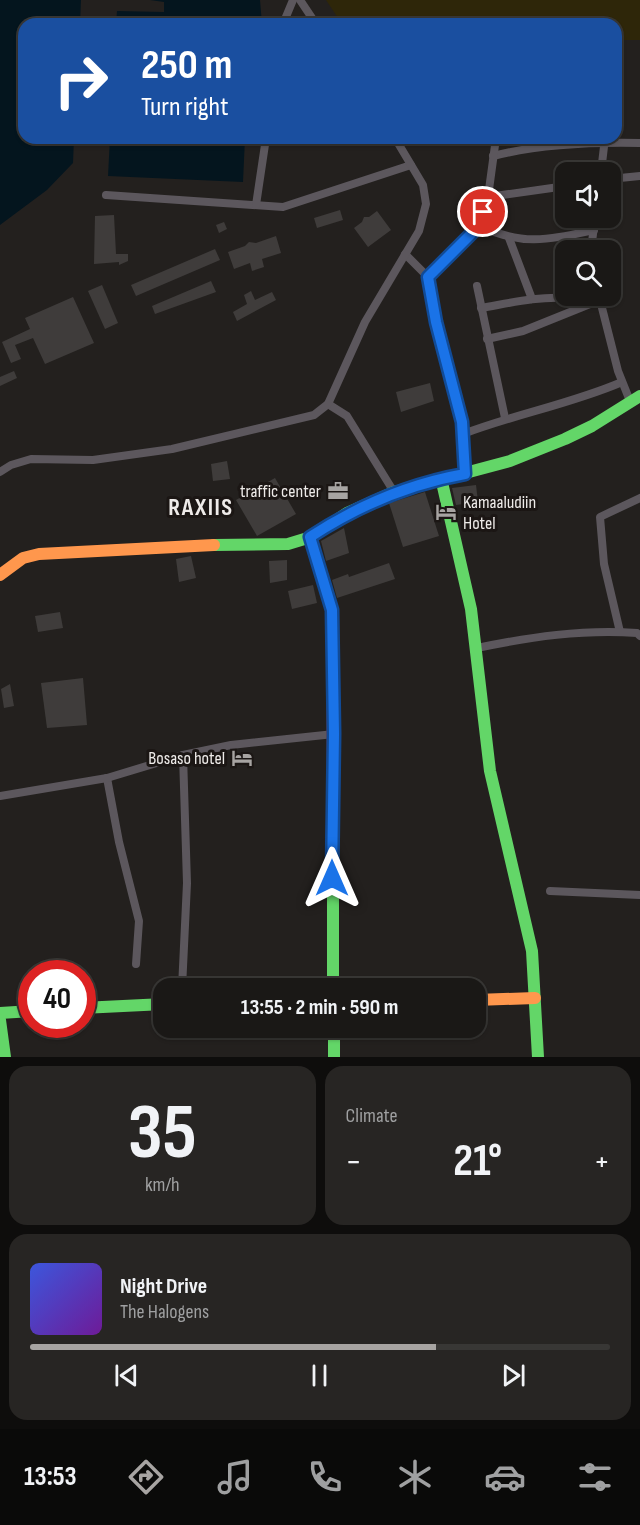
<!DOCTYPE html>
<html lang="en">
<head>
<meta charset="utf-8">
<style>
  :root { --surface:#1a1816; --page:#272523; --text:#f1f3f6; --muted:#9fa0a1; --line:#383735; --accent:#a7a4a2 }
  body { margin:0; font-family:"Sofia Sans Condensed",sans-serif; background:var(--page); color:var(--text); height:100vh; display:flex; flex-direction:column; font-size:22px; white-space:nowrap }
  * { box-sizing:border-box; margin:0 }
  p { font-size:20px; color:var(--muted) }
  .icon { flex:none; width:33px; height:33px; fill:none; stroke:currentColor; stroke-width:2; stroke-linecap:round; stroke-linejoin:round }
  .map { position:relative; height:1057px; overflow:hidden }
  .side { display:flex; flex-direction:column; gap:9px; padding:9px; background:#0e0d0c; flex:1 }
  .side>* { flex:none }
  .top-card { position:absolute; left:18px; top:18px; width:604px; height:126px; border-radius:18px; box-shadow:0 2px 4px #0004,0 0 0 2px var(--line); background:#1a4fa0; color:#fff; overflow:hidden }
  .controls { position:absolute; left:555px; top:162px; display:grid; gap:12px }
  .controls a { display:grid; place-items:center; width:66px; height:66px; border-radius:12px; background:var(--surface); box-shadow:0 2px 4px #0004,0 0 0 2px var(--line); font-size:30px }
  .speed { position:absolute; left:18px; top:960px; display:flex; gap:12px; font-size:30px; font-weight:700; text-align:center }
  .speed>* { display:grid; place-content:center; width:78px; height:78px; border-radius:50%; background:var(--surface); box-shadow:0 2px 4px #0004,0 0 0 2px var(--line); line-height:1 }
  .speed .limit { border:9px solid #d22; background:#fff; color:#111 }
  .pin { position:absolute; display:grid; place-items:center; width:51px; height:51px; color:#fff; margin:-26px; border:3px solid #fff; border-radius:50%; box-shadow:0 2px 6px #0007 }
  .me { position:absolute; width:66px; margin:-33px; rotate:0deg; stroke-linejoin:round; filter:drop-shadow(0 0 4px #0008) }
  .turn { display:flex; align-items:center; gap:21px; height:126px; padding:0 24px; font-size:27px }
  .turn .icon { width:78px; height:78px; stroke-width:2.5 }
  .turn b { display:block; font-size:42px; line-height:51px }
  .big { font-size:45px; font-weight:700; line-height:1.1 }
  .side .card { flex:1; display:flex; flex-direction:column; justify-content:center; gap:9px; min-width:0; padding:0 21px; border-radius:18px; background:var(--page) }
  .side .dial { align-items:center; gap:0 }
  .dial b { font-size:78px; line-height:1 }
  .song { display:flex; align-items:center; gap:18px }
  .cover { width:72px; height:72px; border-radius:9px; background:linear-gradient(135deg,hsl(230 70% 55%),hsl(280 70% 35%)) }
  .played { height:6px; border-radius:3px; background:linear-gradient(90deg,var(--accent) 70%,var(--line) 70%) }
  .keys { display:flex; justify-content:space-around; direction:ltr }
  .heat { display:flex; justify-content:space-between; align-items:center; font-size:33px; direction:ltr }
  .side .tiles { flex:1; display:grid; gap:9px; grid-template-columns:1fr 1fr }
  .card:last-child { grid-column:span 2 }
  .trip { position:absolute; left:153px; top:978px; width:333px; height:60px; border-radius:18px; background:var(--surface); box-shadow:0 2px 4px #0004,0 0 0 2px var(--line); font-weight:700; line-height:60px; text-align:center }
  .tabs { display:flex; height:96px; justify-content:space-around; align-items:center; background:#0a0a09; color:var(--muted) }
  .tabs .icon { width:42px; height:42px }
  .tabs .current { color:var(--accent) }
  .tabs b { font-size:27px; color:var(--text) }
  .map>svg:first-child { display:block }
</style>
</head>
<body>
<div class="map">
<svg width="640" height="1057" viewBox="0 0 640 1057">
  <rect width="100%" height="100%" fill="#23201e"/>
  <polygon fill="#2e2609" points="326,0 640,0 640,40 617,40 616,24 342,24"/>
  <g fill="#04151e">
    <polygon points="0,0 81,0 80,24 24,24 24,138 74,138 73,163 47,190 0,225"/>
    <polygon points="150,0 260,0 262,24 116,24 117,11 164,12 164,2"/>
    <polygon points="110,138 245,138 243,182 108,176"/>
  </g>
  <g fill="#3f3c3b">
    <polygon points="340,210 343,220 317,228 314,218"/>
    <polygon points="377,211 391,230 368,247 354,228 362,222 364,217 369,217"/>
    <polygon points="114,215 116,254 128,254 128,261 119,265 119,262 94,264 95,216"/>
    <polygon points="224,222 227,229 219,233 216,225"/>
    <polygon points="276,236 281,253 262,259 264,267 252,271 250,263 234,269 228,252 245,246 249,242 256,243"/>
    <polygon points="215,249 220,260 136,296 131,285"/>
    <polygon points="211,281 216,292 155,314 152,306"/>
    <polygon points="102,285 118,323 105,329 88,291"/>
    <polygon points="251,291 255,300 272,292 276,300 237,321 233,312 247,304 244,295"/>
    <polygon points="73,297 94,343 45,364 33,338 15,345 21,359 11,363 2,342 30,329 25,318"/>
    <polygon points="14,371 17,378 0,386 0,377"/>
    <polygon points="430,383 434,401 401,412 396,392"/>
    <polygon points="227,461 230,479 213,481 211,464"/>
    <polygon points="275,478 296,514 257,536 236,500"/>
    <polygon points="476,485 478,502 456,505 452,488"/>
    <polygon points="425,492 439,536 403,547 389,503"/>
    <polygon points="344,528 349,553 326,561 321,541"/>
    <polygon points="191,556 196,578 179,582 176,559"/>
    <polygon points="287,560 287,580 270,583 269,561"/>
    <polygon points="389,563 395,579 337,598 332,580 348,574 349,577"/>
    <polygon points="313,585 317,603 292,609 288,591"/>
    <polygon points="60,612 63,628 38,632 35,616"/>
    <polygon points="83,678 87,725 47,728 41,683"/>
    <polygon points="10,684 14,706 4,708 1,689"/>
  </g>
  <g fill="none" stroke-linecap="round" stroke-linejoin="round">
    <g stroke="#5c575d" stroke-width="8">
      <polyline points="300,0 316,24"/>
      <polyline points="283,24 293,0"/>
      <path d="M493 156C540 144 591 142 640 143"/>
      <polyline points="601,172 605,138"/>
      <polyline points="610,179 640,176"/>
      <polyline points="106,195 283,207 411,165"/>
      <polyline points="488,197 566,186"/>
      <polyline points="256,205 266,138"/>
      <path d="M479 226C524 246 547 240 594 230"/>
      <polyline points="509,238 532,299"/>
      <polyline points="591,250 595,218"/>
      <polyline points="405,254 428,277 436,322 462,422 465,474"/>
      <polyline points="428,277 479,226 488,197 496,138"/>
      <polyline points="477,286 505,418"/>
      <polyline points="599,296 618,371 630,401"/>
      <path d="M481 308C510 303 538 296 567 298L577 308"/>
      <polyline points="487,339 523,331 600,300"/>
      <polyline points="328,404 347,416 394,492"/>
      <path d="M463 434C515 414 571 404 622 382"/>
      <polyline points="0,472 11,465 31,459 93,460 172,449 314,415 328,404 365,322 419,231 426,204 423,185 395,138"/>
      <polyline points="620,632 604,564 600,517 640,498"/>
      <path d="M477 648C530 637 583 629 637 633L640 636"/>
      <polyline points="107,778 119,842 139,921 136,964"/>
      <polyline points="0,796 107,778 183,755 231,745 334,734"/>
      <polyline points="550,891 640,895"/>
      <polyline points="182,988 187,883 183,755"/>
    </g>
    <g stroke="#63d668" stroke-width="12">
      <polyline points="441,478 471,609 490,771 532,951 538,1057"/>
      <polyline points="214,545 288,544 311,537 347,513 394,492 510,461 565,439 592,426 640,396"/>
      <polyline points="333,809 333,988"/>
      <polyline points="82,1008 164,1004"/>
      <polyline points="0,1013 32,1011"/>
      <polyline points="0,1020 5,1057"/>
      <polyline points="334,1028 334,1057"/>
    </g>
    <g stroke="#ff974d" stroke-width="12">
      <polyline points="0,575 23,558 39,554 214,545"/>
      <polyline points="476,1000 535,998"/>
    </g>
    <polyline stroke="#b3261e" stroke-width="12" points="311,537 332,610 333,809"/>
  </g>
  <g fill="none" stroke-linecap="round" stroke-linejoin="round">
    <g stroke="#114b97" stroke-width="15">
      <path id="route" d="M332 878 334 734 332 610 310 537C359 505 408 484 465 474L462 422 436 322 428 277 479 226 483 212"/>
    </g>
    <use href="#route" stroke="#1a73e8" stroke-width="10"/>
  </g>
  <defs>
    <g id="office-bare" transform="scale(1.62)"><path d="M-6-3h4V-5.5h4V-3h4V5H-6ZM-1-4.5V-3h2v-1.5ZM-6 0V1H6V0Z" fill="#a7a4a2" stroke="#1b1614" stroke-width="2.5" paint-order="stroke"/></g>
    <g id="hotel-bare" transform="scale(1.62)"><path d="M-6-4.5h1.5V1H6V5H4.5V3h-9V5H-6ZM-4 0a1.8 1.8 0 1 1 3.6 0ZM.5 0V-2.5h3Q6-2.5 6 0Z" fill="#a7a4a2" stroke="#1b1614" stroke-width="2.5" paint-order="stroke"/></g>
  </defs>
  <g fill-rule="evenodd">
    <use href="#office-bare" x="338" y="491"/>
    <use href="#hotel-bare" x="446" y="512"/>
    <use href="#hotel-bare" x="242" y="758"/>
  </g>
  <g text-anchor="middle" dominant-baseline="central" stroke-width="6" stroke-linejoin="round" paint-order="stroke">
    <g font-size="18" fill="#eeebe9" stroke="#1b1614" text-anchor="end">
      <text x="321" y="491">traffic center</text>
      <text x="463" y="502" text-anchor="start">Kamaaludiin<tspan x="463" dy="21">Hotel</tspan></text>
      <text x="225" y="758">Bosaso hotel</text>
    </g>
    <g font-size="24" font-weight="bold" letter-spacing="1.5" fill="#eeebe9" stroke="#1b1614">
      <text x="201" y="507">RAXIIS</text>
    </g>
  </g>
</svg>
<div class="controls">
<a><svg class="icon" aria-label="sound" viewBox="0 0 24 24"><path d="M4 9h4l5-4v14l-5-4H4zM17 9q2 3 0 6"/></svg></a>
<a><svg class="icon" aria-label="search" viewBox="0 0 24 24"><circle cx="10" cy="10" r="6"/><path d="M15 15l6 6"/></svg></a>
</div>
<div class="speed"><div class="limit">40</div></div>
<div class="pin" style="left:483px;top:212px;background:#d93025"><svg class="icon" aria-label="arrive" viewBox="0 0 24 24"><path d="M6 21V4h12l-3 4 3 4H6"/></svg></div>
<svg class="me" style="left:332px;top:878px" viewBox="-20 -20 40 40"><path d="M0-17L14 15 0 8-14 15z" fill="#1a73e8" stroke="#fff" stroke-width="4"/></svg>
<div class="trip">13:55 · 2 min · 590 m</div>
<div class="top-card">
<div class="turn"><svg class="icon" aria-label="right" viewBox="0 0 24 24"><path d="M7 20v-9h11M14 6l5 5-5 5"/></svg><div><b>250 m</b>Turn right</div></div>
</div>
</div>
<section class="side">
<div class="tiles">
<div class="card dial"><b>35</b><p>km/h</p></div>
<div class="card"><p>Climate</p>
<div class="heat"><a>−</a><b class="big">21°</b><a>+</a></div>
</div>
<div class="card">
<div class="song"><i class="cover"></i><div><b>Night Drive</b><p>The Halogens</p></div></div>
<div class="played"></div>
<div class="keys"><svg class="icon" aria-label="previous" viewBox="0 0 24 24"><path d="M18 5L8 12l10 7zM5 5v14"/></svg><svg class="icon" aria-label="pause" viewBox="0 0 24 24"><path d="M8 5v14M16 5v14"/></svg><svg class="icon" aria-label="next" viewBox="0 0 24 24"><path d="M6 5l10 7-10 7zM19 5v14"/></svg></div>
</div>
</div>
</section>
<nav class="tabs">
<b>13:53</b>
<svg class="icon current" aria-label="directions" viewBox="0 0 24 24"><path d="M12 3l9 9-9 9-9-9zM9 14v-3h6M13 9l2 2-2 2"/></svg>
<svg class="icon" aria-label="music" viewBox="0 0 24 24"><path d="M9 18V5l10-2v13"/><circle cx="6" cy="18" r="3"/><circle cx="16" cy="16" r="3"/></svg>
<svg class="icon" aria-label="phone" viewBox="0 0 24 24"><path d="M5 4h4l2 5-3 2q2 4 5 5l2-3 5 2v4C11 20 4 13 5 4z"/></svg>
<svg class="icon" aria-label="climate" viewBox="0 0 24 24"><path d="M12 3v18M4 7l16 10M4 17L20 7"/></svg>
<svg class="icon" aria-label="car" viewBox="0 0 24 24"><path d="M5 17H2v-5l4-1 3-4h7l3 4 3 1v5h-3M9 17h6M6 11h13"/><circle cx="7" cy="17" r="2"/><circle cx="17" cy="17" r="2"/></svg>
<svg class="icon" aria-label="filters" viewBox="0 0 24 24"><path d="M4 7h16M4 17h16"/><circle cx="9" cy="7" r="2"/><circle cx="15" cy="17" r="2"/></svg>
</nav>
</body>
</html>
